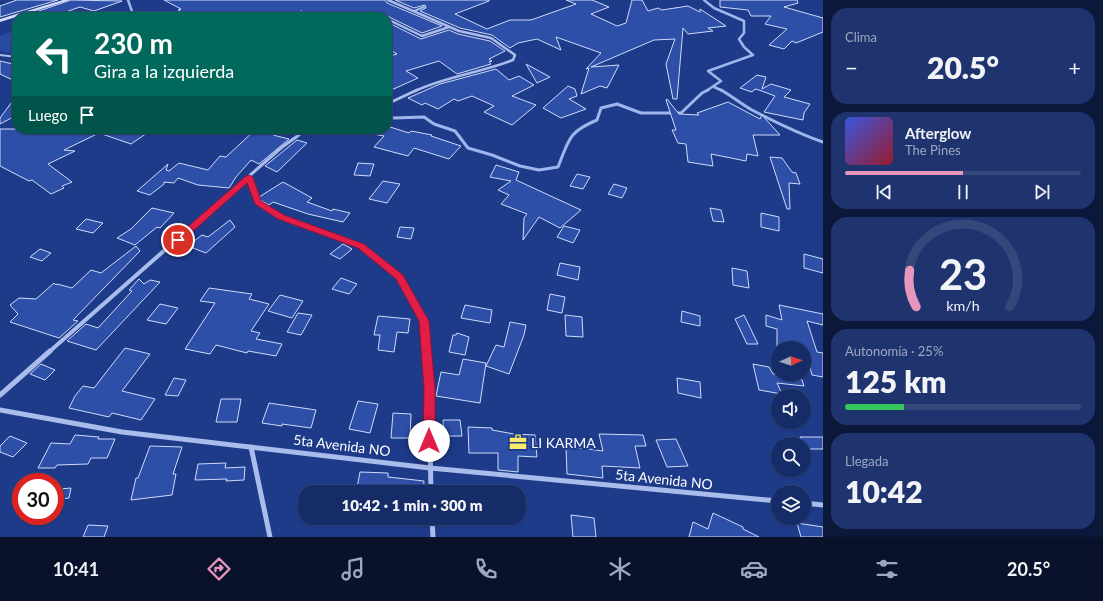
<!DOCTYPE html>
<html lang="es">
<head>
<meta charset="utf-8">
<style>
  :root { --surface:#162c68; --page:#1f346e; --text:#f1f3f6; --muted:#9ea7c0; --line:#35487c; --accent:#e797bd }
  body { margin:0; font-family:Lato,sans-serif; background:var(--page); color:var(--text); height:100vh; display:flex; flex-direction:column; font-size:15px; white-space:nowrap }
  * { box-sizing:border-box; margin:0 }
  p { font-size:13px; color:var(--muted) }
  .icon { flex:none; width:22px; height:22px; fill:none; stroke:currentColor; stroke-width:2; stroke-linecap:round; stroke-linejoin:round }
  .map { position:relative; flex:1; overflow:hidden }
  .details { display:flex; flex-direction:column; gap:8px; padding:8px; background:#0c1839; width:280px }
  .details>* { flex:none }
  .top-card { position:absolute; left:12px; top:12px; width:380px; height:122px; border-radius:16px; box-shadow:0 1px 3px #0004,0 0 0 1px var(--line); background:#00695c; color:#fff; overflow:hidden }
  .needle { width:26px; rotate:86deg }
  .tools { position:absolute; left:771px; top:341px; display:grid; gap:8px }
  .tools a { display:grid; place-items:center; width:40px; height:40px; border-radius:50%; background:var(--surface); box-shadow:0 1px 3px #0004,0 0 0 1px var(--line); font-size:20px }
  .speed { position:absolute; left:12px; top:473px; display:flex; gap:8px; font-size:20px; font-weight:700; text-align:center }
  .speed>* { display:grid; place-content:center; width:52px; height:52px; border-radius:50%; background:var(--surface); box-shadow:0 1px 3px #0004,0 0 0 1px var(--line); line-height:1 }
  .speed .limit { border:6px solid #d22; background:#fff; color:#111 }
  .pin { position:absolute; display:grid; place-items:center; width:34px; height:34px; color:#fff; margin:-17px; border:2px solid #fff; border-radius:50%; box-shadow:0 1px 4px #0007 }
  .me { position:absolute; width:44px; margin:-22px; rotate:0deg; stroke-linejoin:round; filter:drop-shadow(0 0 3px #0008) }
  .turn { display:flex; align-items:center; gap:14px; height:84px; padding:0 16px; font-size:18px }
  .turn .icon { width:52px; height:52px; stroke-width:2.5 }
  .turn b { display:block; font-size:28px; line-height:34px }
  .then { display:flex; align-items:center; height:38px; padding:0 16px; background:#0003; gap:8px; font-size:15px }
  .big { font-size:30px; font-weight:800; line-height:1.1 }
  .details .tile { flex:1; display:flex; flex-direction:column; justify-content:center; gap:6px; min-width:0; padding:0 14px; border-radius:16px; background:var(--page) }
  .details .dial { align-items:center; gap:0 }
  .dial svg { height:104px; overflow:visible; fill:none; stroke:var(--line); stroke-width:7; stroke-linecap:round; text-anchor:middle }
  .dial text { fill:var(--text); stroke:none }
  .song { display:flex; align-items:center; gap:12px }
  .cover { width:48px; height:48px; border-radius:6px; background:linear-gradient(135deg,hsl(230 70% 55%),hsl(350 70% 35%)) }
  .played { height:4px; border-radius:2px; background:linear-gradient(90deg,var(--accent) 50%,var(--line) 50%) }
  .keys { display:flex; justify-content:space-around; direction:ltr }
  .heat { display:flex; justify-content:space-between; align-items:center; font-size:22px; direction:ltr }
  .charge { height:6px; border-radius:3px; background:linear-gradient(90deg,#34c759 25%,var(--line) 0) }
  .trip { position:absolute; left:298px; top:485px; width:228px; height:40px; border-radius:16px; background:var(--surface); box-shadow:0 1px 3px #0004,0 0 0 1px var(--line); font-weight:800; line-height:40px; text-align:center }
  .menu { display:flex; height:64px; justify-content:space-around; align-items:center; background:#09122a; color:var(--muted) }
  .menu .icon { width:28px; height:28px }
  .menu .current { color:var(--accent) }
  .menu b { font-size:18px; color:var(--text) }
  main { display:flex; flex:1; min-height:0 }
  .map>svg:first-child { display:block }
</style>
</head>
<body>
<main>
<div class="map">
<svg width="823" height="537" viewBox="0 0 823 537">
  <rect width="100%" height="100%" fill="#1e3b8a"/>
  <polygon fill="#284aa3" points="17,30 17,54 0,51 0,36"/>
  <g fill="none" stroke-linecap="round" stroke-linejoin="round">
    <g stroke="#9eb5ed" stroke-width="2.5">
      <polyline points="128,0 134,17"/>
      <polyline points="704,0 714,8 744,21 744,33 739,39 744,47 753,55 708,71 721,81 706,91"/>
      <polyline points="714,87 723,91"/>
    </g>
    <g stroke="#9eb5ed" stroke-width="3">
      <path d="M721 90C732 96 741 104 752 110 775 122 799 134 823 142"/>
      <path d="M387 116 394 118 424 117 434 124 455 131 468 148 492 155 520 166 539 170 558 167C569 140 568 132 597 120L601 108 617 104 641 113H681L702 93 708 90"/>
    </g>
  </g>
  <g fill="#2e4fa8" stroke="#cfdbf9">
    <polygon points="17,0 58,0 0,17 0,6"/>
    <polygon points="71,0 122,1 94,11 80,7 51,17 21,17"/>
    <polygon points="164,0 385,0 387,3 442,26 422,33 387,16 324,17 301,11 283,17 191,17 178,10 181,9"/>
    <polygon points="395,0 489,0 489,1 455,14 487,29 510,20 531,20 576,4 566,0 592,0 609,7 591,14 617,26 626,23 632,0 642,0 648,11 658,8 662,10 688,6 700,12 700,9 726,26 708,28 713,31 688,34 683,28 677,99 673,99 666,64 675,39 654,40 591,67 619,65 607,88 600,86 581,94 589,68 586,69 601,53 556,37 561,50 537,39 518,43 510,48 492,35 460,28 420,11 426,8 425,5 414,8"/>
    <polygon points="720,0 797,0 798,3 784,7 823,18 823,32 796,43 792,41 784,49 769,45 787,29 765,24 771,16 751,16 748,10 720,7"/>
    <polygon points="387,22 421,39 449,30 458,34 490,41 505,51 489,59 492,61 489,62 491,64 457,74 439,61 406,71 418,78 387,92 387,57 397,54 387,48"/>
    <polygon points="0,61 17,65 17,82 0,74"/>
    <polygon points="526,64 550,77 537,83"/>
    <polygon points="496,69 509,80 519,76 534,85 512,96 536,105 512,125 484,112 494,106 472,96 458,101 454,99 438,109 425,103 422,105 408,98 440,84"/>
    <polygon points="757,75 766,77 762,89 771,84 791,90 784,97 810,104 804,113 803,120 764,112 775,96 759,90 755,89 752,92 740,88"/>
    <polygon points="568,86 575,89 577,96 569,99 586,109 561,118 543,108"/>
    <polygon points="17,95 17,115 0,124 0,118"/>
    <polygon points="667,99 679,114 699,115 697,113 728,102 760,119 762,115 780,135 753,135 758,156 747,154 746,161 711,154 713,166 688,162 686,144 678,143 672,130 676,130 666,100"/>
    <polygon points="387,126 409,133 411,131 432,135 431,136 461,146 449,159 414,148 408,156 374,147 384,136 373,134 378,129 387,129"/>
    <polygon points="0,129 153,129 131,144 99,133 64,150 75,151 48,164 72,182 62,186 64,188 51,194 32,180 29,181 0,166"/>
    <polygon points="256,129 273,132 273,135 289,139 259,164 251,160 236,177 229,188 198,185 178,178 174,183 164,182 164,184 150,195 137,191 168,164 166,170 169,171 179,163 208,170 220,156 226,157"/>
    <polygon points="297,140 307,143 277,172 265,166"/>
    <polygon points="770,157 782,158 792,172 796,173 800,184 789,183 790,209 787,209"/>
    <polygon points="358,163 374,164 370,176 354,175"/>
    <polygon points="496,165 519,172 516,180 581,210 560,228 539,217 523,240 524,218 527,214 501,204 509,195 498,190 511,181 490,177"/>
    <polygon points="577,174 590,177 583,189 570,186"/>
    <polygon points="383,181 400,184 387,203 369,199"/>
    <polygon points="283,182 312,198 307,202 332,211 333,209 350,213 343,222 308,214 273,202 269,205 260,200 259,197"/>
    <polygon points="614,184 627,188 622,198 608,194"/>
    <polygon points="152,208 174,213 160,228 157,227 135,245 117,238 131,229"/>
    <polygon points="710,208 721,210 724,222 713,221"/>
    <polygon points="761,213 779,217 779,231 761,227"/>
    <polygon points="86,219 103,223 93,233 76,229"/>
    <polygon points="230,220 235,227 206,253 193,248 193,242 202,235 208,237"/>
    <polygon points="564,226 580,230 573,243 557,237"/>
    <polygon points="400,227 414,228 411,239 397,237"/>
    <polygon points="343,244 352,249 340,259 330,254"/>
    <polygon points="136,246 140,251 73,320 78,321 59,338 10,322 18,314 10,305 19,298 36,299 54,283 56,285 57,284 72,288 91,270 101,273"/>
    <polygon points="40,249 51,253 42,261 30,257"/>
    <polygon points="804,254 823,259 823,273 804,268"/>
    <polygon points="560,263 580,267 578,280 557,275"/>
    <polygon points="732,268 747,271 749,288 733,285"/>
    <polygon points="341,278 357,284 349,294 332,289"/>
    <polygon points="139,279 144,284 150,280 160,282 96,350 67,341 86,324 98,328 132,291 129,290"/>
    <polygon points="209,288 252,294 249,299 269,304 251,331 260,333 256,339 282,344 276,356 248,351 247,353 216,345 210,354 185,349 215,303 200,301"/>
    <polygon points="550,294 565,297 562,313 547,310"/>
    <polygon points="280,295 303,301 292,318 268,311"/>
    <polygon points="160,304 178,308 166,324 147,320"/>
    <polygon points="465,305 492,310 490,323 461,318"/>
    <polygon points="779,305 823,314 823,325 807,321 817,352 823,353 823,377 812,375 805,348 777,348 777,329 766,326 766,315 782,320"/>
    <polygon points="682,311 700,316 700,326 681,322"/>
    <polygon points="298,313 312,315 301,335 287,332"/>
    <polygon points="565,315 582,317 583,337 566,336"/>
    <polygon points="744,315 758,344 747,344 735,319"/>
    <polygon points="378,316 410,319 408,333 397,332 394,352 378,350 380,335 374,335"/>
    <polygon points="510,322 526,325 524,335 509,374 486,366 496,345 504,347"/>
    <polygon points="457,333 469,337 465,355 449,352 453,335 456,335"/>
    <polygon points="125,348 150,354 122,391 155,399 141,420 112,413 109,417 69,408 75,396 83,386 94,388"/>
    <polygon points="463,359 486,363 480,403 436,396 441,372 459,375"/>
    <polygon points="41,364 55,370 45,380 30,374"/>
    <polygon points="753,364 769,367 773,374 800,374 804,386 777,383 782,394 759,390"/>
    <polygon points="174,378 186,380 178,396 165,395"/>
    <polygon points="677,378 700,382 701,398 678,393"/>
    <polygon points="221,399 241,399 237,422 216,422"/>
    <polygon points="358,401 378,404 370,433 349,429"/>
    <polygon points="269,403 316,410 311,428 282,424 282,426 262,423"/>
    <polygon points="393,413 411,414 410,438 391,438"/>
    <polygon points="443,420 460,420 462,436 444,436"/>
    <polygon points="468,427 492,428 492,430 514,434 535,435 537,457 518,456 518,472 498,470 498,453 469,453"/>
    <polygon points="599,434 643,435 646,446 635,446 640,468 602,466 603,478 567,474 566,446 603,451"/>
    <polygon points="75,435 99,437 98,439 115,439 107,458 91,458 88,464 57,465 55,468 38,468 51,443 70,444"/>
    <polygon points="10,436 27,443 13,457 0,452 0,446"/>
    <polygon points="800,437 823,437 823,449 806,449"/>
    <polygon points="676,439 688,466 667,467 656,440"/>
    <polygon points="150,446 182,447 173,474 176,474 172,495 131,500 136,478 138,478"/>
    <polygon points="226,463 225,468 245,467 244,480 226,481 227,479 195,480 198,464"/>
    <polygon points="360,472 388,473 388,477 424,481 423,492 401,490 400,492 371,492 371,489 357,488"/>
    <polygon points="71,488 69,498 56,500 59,489"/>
    <polygon points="713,513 743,527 743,529 759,537 689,537 693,522 708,529"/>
    <polygon points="571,515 594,518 596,537 573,537"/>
    <polygon points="797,523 823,527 823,537 801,537"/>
    <polygon points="88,525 108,526 104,537 83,537"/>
  </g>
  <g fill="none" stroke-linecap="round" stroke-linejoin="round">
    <g stroke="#aabcec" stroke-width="2">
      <polyline points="414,11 424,7"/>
      <polyline points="0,55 17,57"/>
    </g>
    <g stroke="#aabcec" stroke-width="2.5">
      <path d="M388 0 459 31 491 38 515 55 513 60C480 73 447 76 415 91"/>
      <polyline points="387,19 422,36 449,27"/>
    </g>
    <g stroke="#aabcec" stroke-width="3">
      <polyline points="387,104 417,90"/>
      <polyline points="249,177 258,202 264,206"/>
      <polyline points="215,206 281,148 307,129"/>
    </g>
    <g stroke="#aabcec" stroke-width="4">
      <polyline points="263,205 281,217 361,246 400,277 424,321 426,352"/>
      <polyline points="49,352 216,205"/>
    </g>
    <g stroke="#aabcec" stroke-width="5">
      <polyline points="426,351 429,389 431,492"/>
      <polyline points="0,395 50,351"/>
      <polyline points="0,410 122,432 430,468 778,501"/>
      <polyline points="251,447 270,537"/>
      <polyline points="804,503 823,505"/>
      <polyline points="432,518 433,537"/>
    </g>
    <polygon fill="#d6dff9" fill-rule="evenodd" points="63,0 70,0 0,22 0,19"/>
  </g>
  <polygon fill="#e11d48" stroke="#92132f" points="249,175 253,177 261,201 284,215 364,244 403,275 429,321 435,389 435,441 433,444 429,446 425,444 423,441 424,389 419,321 396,279 358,248 278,219 255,204 247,183 181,242 175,242 174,240 175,238 246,176"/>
  <defs>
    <g id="office-bare" transform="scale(1.38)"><path d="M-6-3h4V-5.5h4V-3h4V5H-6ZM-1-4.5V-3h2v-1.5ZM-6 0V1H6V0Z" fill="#fae96a" stroke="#1e3b8a" stroke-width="2.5" paint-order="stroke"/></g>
  </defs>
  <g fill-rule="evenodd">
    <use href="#office-bare" x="518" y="442"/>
  </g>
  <g text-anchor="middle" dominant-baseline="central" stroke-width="4" stroke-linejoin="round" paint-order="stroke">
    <g font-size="14" fill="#fff" stroke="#1e3b8a" text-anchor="start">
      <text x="531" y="442">LI KARMA</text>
    </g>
    <g font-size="14" fill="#fff" stroke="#1e3b8a">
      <text transform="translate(342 445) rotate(7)">5ta Avenida NO</text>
      <text transform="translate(664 479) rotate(6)">5ta Avenida NO</text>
    </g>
  </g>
</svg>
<div class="tools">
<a><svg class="needle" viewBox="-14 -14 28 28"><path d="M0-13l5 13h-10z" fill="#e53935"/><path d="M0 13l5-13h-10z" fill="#9ea7c0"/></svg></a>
<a><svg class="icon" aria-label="sound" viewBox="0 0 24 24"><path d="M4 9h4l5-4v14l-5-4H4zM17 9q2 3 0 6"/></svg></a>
<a><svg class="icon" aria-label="search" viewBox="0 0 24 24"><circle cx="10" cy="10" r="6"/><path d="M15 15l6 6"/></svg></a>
<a><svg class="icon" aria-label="layers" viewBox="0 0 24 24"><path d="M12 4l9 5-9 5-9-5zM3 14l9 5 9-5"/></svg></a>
</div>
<div class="speed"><div class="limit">30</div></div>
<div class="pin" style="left:178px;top:240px;background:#d93025"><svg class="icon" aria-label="arrive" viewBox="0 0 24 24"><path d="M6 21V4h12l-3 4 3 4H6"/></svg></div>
<svg class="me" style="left:429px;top:441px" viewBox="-20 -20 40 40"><circle r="19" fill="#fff"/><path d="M0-13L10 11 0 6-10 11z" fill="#e11d48"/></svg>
<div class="trip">10:42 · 1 min · 300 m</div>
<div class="top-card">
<div class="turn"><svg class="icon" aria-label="left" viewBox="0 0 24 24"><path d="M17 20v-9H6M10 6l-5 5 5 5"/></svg><div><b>230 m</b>Gira a la izquierda</div></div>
<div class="then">Luego<svg class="icon" aria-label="arrive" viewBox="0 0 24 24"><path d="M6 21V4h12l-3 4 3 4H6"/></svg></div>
</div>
</div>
<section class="details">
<div class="tile"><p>Clima</p>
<div class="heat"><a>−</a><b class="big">20.5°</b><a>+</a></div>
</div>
<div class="tile">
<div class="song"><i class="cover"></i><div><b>Afterglow</b><p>The Pines</p></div></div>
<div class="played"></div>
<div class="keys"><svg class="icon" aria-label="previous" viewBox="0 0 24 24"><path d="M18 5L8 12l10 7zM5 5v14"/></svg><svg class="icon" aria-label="pause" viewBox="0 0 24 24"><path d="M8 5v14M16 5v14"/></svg><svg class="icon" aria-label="next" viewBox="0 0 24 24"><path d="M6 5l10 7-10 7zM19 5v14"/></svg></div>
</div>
<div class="tile dial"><svg viewBox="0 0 100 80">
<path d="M14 69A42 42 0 1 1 86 69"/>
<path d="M14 69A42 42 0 0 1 9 41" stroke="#e797bd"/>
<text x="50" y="56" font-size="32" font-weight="700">23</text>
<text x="50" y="72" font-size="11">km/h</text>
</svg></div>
<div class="tile"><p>Autonomía · 25%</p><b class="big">125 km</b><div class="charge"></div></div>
<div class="tile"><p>Llegada</p><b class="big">10:42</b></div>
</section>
</main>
<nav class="menu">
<b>10:41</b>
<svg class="icon current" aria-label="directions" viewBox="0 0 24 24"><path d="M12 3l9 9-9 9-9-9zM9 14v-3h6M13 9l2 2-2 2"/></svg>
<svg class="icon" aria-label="music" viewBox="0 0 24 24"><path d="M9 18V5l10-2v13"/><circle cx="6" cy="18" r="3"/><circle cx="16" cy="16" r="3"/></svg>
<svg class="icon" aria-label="phone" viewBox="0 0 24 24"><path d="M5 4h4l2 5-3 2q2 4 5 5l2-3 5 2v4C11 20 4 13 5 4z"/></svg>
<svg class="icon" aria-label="climate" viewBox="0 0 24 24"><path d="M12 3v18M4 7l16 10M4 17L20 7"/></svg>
<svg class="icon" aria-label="car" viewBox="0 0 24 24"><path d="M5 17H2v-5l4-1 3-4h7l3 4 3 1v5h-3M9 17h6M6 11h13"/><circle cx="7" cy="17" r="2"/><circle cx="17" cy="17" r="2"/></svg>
<svg class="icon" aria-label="filters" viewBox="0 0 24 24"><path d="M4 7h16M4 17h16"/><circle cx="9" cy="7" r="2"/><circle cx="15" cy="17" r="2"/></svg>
<b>20.5°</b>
</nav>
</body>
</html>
